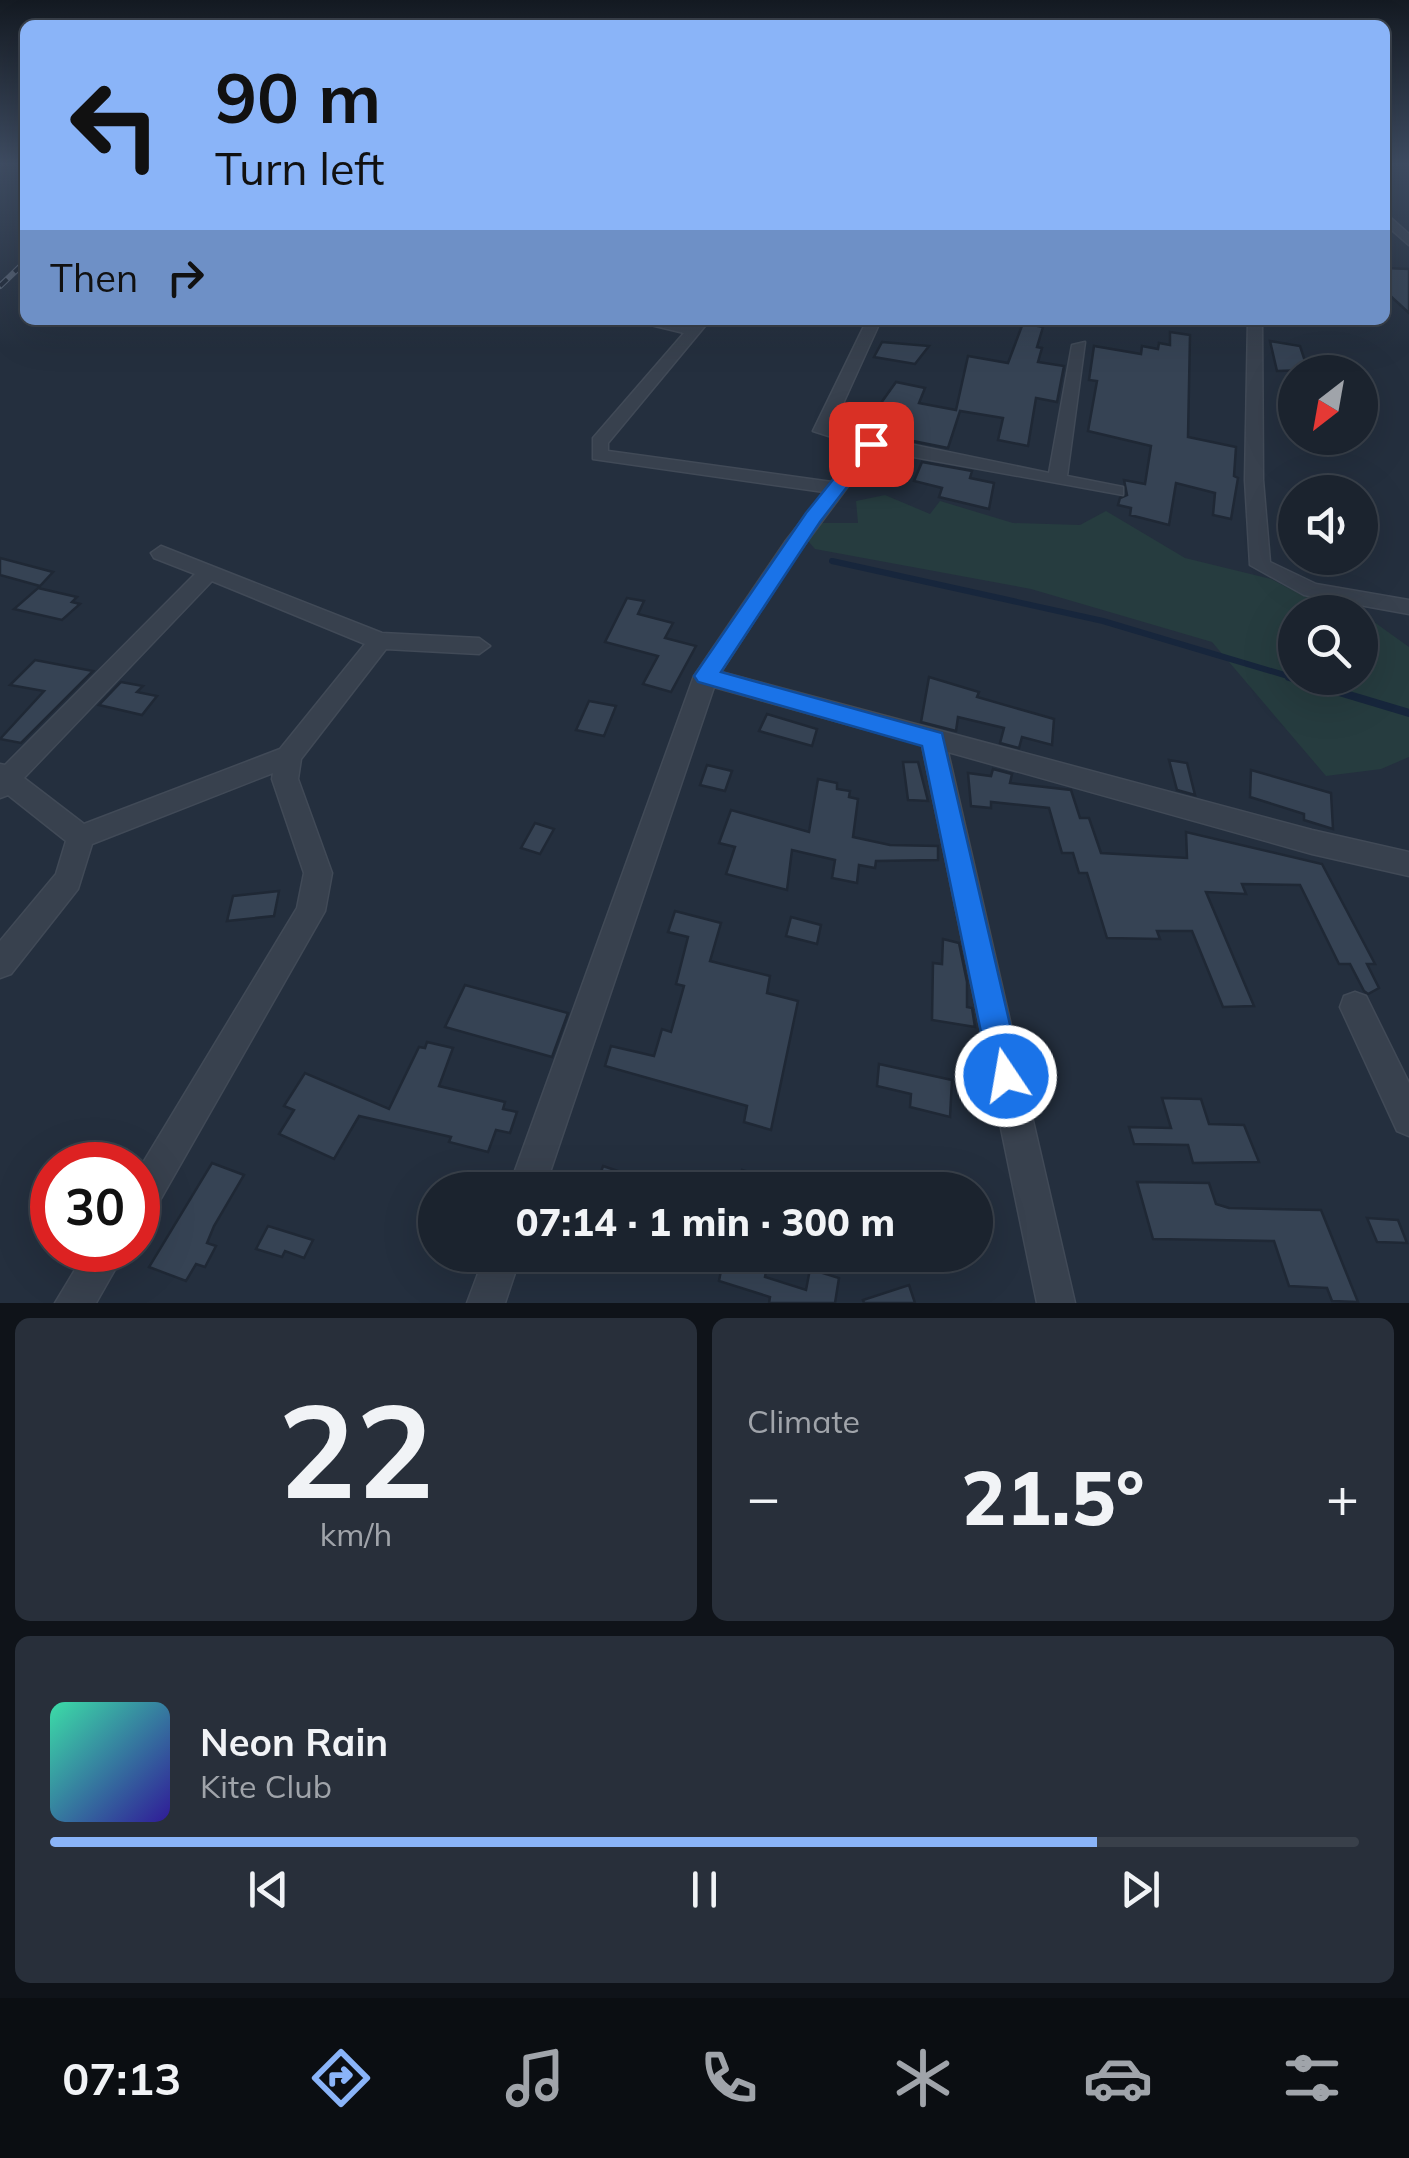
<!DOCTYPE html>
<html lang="en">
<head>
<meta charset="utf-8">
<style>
  :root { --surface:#1b232e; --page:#282f3a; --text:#f1f3f6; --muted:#a0a4aa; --line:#39404a; --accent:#8ab4f8 }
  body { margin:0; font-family:Mulish,sans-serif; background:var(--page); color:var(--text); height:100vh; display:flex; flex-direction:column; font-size:38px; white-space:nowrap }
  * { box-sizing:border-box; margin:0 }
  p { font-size:32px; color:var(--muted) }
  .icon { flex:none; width:55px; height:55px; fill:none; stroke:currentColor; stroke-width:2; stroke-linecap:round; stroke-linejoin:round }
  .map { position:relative; height:1303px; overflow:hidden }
  .sheet { display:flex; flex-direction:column; gap:15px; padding:15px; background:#0f1319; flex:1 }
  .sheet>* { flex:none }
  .banner { position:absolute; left:20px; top:20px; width:1370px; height:305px; border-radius:15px; box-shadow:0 10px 40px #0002,0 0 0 2px var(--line); background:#8ab4f8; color:#111; overflow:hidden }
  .needle { width:65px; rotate:211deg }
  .buttons { position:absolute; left:1278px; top:355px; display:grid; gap:20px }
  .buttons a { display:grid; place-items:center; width:100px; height:100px; border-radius:50%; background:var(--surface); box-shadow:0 10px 40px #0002,0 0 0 2px var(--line); font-size:50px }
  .speed { position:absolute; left:30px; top:1142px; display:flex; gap:20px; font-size:50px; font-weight:700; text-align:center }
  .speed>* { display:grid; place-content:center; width:130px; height:130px; border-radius:50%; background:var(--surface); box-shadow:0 10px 40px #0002,0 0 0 2px var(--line); line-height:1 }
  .speed .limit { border:15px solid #d22; background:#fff; color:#111 }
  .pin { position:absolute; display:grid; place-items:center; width:85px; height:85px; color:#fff; margin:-42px; border-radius:20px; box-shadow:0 5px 15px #0006 }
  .me { position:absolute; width:110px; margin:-55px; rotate:348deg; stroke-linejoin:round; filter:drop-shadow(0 0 8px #0008) }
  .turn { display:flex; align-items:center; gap:35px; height:210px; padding:0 30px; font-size:45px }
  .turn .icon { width:130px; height:130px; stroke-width:2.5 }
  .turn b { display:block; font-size:70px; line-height:85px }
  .then { display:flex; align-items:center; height:95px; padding:0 30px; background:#0003; gap:20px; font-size:38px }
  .big { font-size:75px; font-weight:800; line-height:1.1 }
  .sheet .card { flex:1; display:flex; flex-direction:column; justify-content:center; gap:15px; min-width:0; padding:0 35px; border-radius:15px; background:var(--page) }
  .sheet .dial { align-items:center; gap:0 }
  .dial b { font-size:130px; line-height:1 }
  .song { display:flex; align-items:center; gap:30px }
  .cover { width:120px; height:120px; border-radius:15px; background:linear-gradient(135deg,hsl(160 70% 55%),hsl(250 70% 35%)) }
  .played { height:10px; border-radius:5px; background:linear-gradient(90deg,var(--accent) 80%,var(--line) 80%) }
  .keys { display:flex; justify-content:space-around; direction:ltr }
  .heat { display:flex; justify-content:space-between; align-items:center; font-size:55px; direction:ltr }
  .sheet .tiles { flex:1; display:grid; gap:15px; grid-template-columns:1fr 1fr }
  .card:last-child { grid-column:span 2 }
  .trip { position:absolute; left:418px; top:1172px; width:575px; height:100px; border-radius:50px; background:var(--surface); box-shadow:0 10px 40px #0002,0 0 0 2px var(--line); font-weight:800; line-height:100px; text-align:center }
  .menu { display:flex; height:160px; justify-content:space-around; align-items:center; background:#0b0e12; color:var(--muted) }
  .menu .icon { width:70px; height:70px }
  .menu .selected { color:var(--accent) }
  .menu b { font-size:45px; color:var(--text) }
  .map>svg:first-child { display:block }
</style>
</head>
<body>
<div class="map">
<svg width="1409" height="1303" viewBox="0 0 1409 1303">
  <rect width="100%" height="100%" fill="#242f3e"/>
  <path fill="#263c3f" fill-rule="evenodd" d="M885 495 930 514 940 501 1013 523 1080 525 1106 511 1185 558 1271 579 1304 596 1349 604 1409 647V757L1381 769 1326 776 1212 642 1031 589 815 549 808 541 817 523H858L856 501ZM1295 612H1360V678H1295Z"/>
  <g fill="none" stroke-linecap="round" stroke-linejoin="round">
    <polyline stroke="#17263c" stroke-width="6" points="832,561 1103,621 1298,679"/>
    <polyline stroke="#17263c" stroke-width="8" points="1289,677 1409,713"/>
  </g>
  <g fill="#364354" stroke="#1f2835" stroke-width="2.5">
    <polygon points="1385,268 1409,269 1409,313 1385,291"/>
    <polygon points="1023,323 1043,327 1037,347 1042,348 1038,362 1064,366 1057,402 1036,398 1028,446 998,440 1003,418 960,411 948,448 878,434 885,422 871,417 896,382 925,388 919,403 956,410 968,356 1008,363"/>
    <polygon points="1170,332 1190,335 1188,437 1236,447 1234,476 1238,478 1231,519 1213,515 1215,493 1176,483 1169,525 1130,515 1131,508 1118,505 1120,498 1127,495 1124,480 1145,484 1151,446 1088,431 1097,381 1089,380 1094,346 1141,354 1142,346 1158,349 1159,343 1170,345"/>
    <polygon points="1270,341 1300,346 1308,370 1277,371"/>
    <polygon points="882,342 929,346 915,364 874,357"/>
    <polygon points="922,462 972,471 970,478 994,483 989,509 939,497 942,488 914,481"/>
    <polygon points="0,558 53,572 40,586 0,575"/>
    <polygon points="38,588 77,597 72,602 80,604 62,620 14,609"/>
    <polygon points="627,598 644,601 638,614 673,623 665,638 696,646 671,692 643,684 658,656 605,642"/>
    <polygon points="35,660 93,671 21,743 0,739 44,691 10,685"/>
    <polygon points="929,677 979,692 977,697 1054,719 1052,745 1022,737 1019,748 1000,743 1004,728 958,717 956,731 921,722"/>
    <polygon points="121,682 143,686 137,692 157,696 142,715 99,705"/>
    <polygon points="589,701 616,706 604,736 576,730"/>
    <polygon points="767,714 817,729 812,746 759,731"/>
    <polygon points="1169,760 1187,763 1195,795 1177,790"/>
    <polygon points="903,762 918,762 928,801 908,800"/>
    <polygon points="707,765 732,771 725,791 700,785"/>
    <polygon points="993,769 1012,774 1010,783 1071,790 1080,818 1089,818 1101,853 1187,858 1186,832 1322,864 1375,964 1367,964 1379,988 1368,994 1364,991 1350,964 1339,964 1300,885 1242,884 1246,894 1206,892 1254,1006 1223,1007 1192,931 1157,931 1160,939 1107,938 1087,873 1079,873 1073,853 1062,853 1049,808 991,802 991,808 971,806 968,773 991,776"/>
    <polygon points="1251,770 1331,793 1333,829 1304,820 1304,814 1250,797"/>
    <polygon points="818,779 837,783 837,789 850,791 849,797 858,799 853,837 890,845 938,846 938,860 876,861 875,868 859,865 857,883 832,878 835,860 792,850 787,890 726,874 735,847 719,843 731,810 809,832"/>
    <polygon points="535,823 554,829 540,854 521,848"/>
    <polygon points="279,891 274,916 227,921 233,896"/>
    <polygon points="675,911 721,923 710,961 770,976 767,993 798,1001 771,1130 744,1122 747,1106 605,1066 611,1046 654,1056 662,1029 671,1032 684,986 676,984 688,937 668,932"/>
    <polygon points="791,917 821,925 817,944 786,936"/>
    <polygon points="943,939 959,943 967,982 967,1007 972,1008 975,1027 932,1020 933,963 942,964"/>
    <polygon points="465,985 568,1013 552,1057 445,1027"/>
    <polygon points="427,1042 453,1048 439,1086 505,1102 503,1109 517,1112 510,1133 496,1130 488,1152 449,1142 451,1137 359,1116 334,1159 279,1134 294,1110 284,1106 305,1073 389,1109 419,1047 425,1048"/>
    <polygon points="879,1064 952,1080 950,1117 910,1107 911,1094 877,1086"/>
    <polygon points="1162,1098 1201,1099 1209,1124 1244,1125 1259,1162 1193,1163 1188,1145 1134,1144 1129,1127 1171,1128"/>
    <polygon points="212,1163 244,1175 214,1226 207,1243 216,1246 205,1267 196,1264 186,1281 149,1267"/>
    <polygon points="603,1166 636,1177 633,1190 595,1190"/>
    <polygon points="742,1170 793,1185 793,1190 738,1190"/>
    <polygon points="1137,1182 1209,1183 1216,1204 1229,1208 1321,1210 1358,1302 1332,1301 1327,1288 1289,1286 1274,1241 1153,1239"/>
    <polygon points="1367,1218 1398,1220 1407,1243 1377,1242"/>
    <polygon points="268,1226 313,1240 304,1258 285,1251 282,1257 256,1249"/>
    <polygon points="724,1255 769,1255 765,1277 806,1290 810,1269 839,1278 835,1303 769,1303 770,1297 719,1281"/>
    <polygon points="909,1285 915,1303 864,1303 863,1300"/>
  </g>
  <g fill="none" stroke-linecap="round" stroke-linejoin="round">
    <g stroke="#414a57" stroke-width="3">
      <g id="street">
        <polygon points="1385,213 1409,234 1409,245 1385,224"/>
        <polygon points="630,320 660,320 690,326 695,320 710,320 608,443 608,451 832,482 860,446 813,431 867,320 881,320 832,428 1049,473 1072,345 1085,342 1067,476 1123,487 1123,495 875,450 799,552 721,672 1312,830 1409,852 1409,876 1312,854 948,752 1075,1303 1037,1303 922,745 714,687 544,1190 508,1190 694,676 785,542 824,492 593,459 593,438 684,333"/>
        <polygon points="1248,320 1262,320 1263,480 1270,562 1316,584 1409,600 1409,614 1304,595 1250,565 1245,480"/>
        <path d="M161 546 382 633 479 638 490 646 479 654 386 649 301 759 298 779 332 873 325 911 151 1216 138 1221V1171L297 908 304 873 272 779 273 773 92 844 78 889 11 974 0 978V941L56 874 66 841 8 795 0 798V764L5 765 195 574 154 558 151 553ZM212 581 365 644 280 749 84 824 24 778Z"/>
        <polygon points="1355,992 1366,996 1409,1083 1409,1136 1397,1131 1340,1007 1344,996"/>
        <polygon points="87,1250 126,1250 96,1303 55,1303"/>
        <polygon points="485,1255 521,1255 505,1303 467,1303"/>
      </g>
    </g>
    <use href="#street" fill="#38414e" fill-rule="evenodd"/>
    <g stroke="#5a6575" stroke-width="6">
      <polyline id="rail" points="0,286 25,262"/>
    </g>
    <use href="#rail" stroke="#1d2633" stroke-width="4" stroke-dasharray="10" stroke-linecap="butt"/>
  </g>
  <linearGradient id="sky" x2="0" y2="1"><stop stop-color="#141a22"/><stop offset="0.47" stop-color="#3f4d63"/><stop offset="1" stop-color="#3f4d63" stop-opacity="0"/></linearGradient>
  <rect width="1409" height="348" fill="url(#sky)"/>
  <polygon fill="#1a73e8" stroke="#114b97" stroke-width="2.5" points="871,439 880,444 820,522 721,672 942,733 1022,1076 1018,1088 1006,1093 994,1088 990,1076 922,746 698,682 694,676 806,513 865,440"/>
</svg>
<div class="buttons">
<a><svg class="needle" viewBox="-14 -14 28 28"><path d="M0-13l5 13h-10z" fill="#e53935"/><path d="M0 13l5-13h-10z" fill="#a0a4aa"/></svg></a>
<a><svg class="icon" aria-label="sound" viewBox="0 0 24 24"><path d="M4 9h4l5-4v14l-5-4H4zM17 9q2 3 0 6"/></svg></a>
<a><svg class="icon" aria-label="search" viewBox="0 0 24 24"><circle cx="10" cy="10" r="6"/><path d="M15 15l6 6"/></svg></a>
</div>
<div class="speed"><div class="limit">30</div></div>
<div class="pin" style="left:871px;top:444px;background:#d93025"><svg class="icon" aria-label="arrive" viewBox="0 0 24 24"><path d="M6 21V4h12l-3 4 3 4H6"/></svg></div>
<svg class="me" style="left:1006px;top:1076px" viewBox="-20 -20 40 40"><circle r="17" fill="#1a73e8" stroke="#fff" stroke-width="3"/><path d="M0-11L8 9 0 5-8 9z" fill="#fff"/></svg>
<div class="trip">07:14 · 1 min · 300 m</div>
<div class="banner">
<div class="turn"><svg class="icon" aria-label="left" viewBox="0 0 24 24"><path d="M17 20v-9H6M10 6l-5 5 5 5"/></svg><div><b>90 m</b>Turn left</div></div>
<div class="then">Then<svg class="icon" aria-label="right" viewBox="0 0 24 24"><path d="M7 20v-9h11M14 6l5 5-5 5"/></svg></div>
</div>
</div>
<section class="sheet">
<div class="tiles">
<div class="card dial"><b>22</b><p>km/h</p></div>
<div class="card"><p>Climate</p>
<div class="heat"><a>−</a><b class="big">21.5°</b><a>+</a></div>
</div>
<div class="card">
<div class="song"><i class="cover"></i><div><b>Neon Rain</b><p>Kite Club</p></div></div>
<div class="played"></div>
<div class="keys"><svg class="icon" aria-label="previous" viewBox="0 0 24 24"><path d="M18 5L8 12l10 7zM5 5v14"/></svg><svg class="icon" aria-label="pause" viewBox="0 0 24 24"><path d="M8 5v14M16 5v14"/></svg><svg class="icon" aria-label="next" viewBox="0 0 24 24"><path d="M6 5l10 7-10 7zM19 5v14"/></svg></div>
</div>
</div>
</section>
<nav class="menu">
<b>07:13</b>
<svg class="icon selected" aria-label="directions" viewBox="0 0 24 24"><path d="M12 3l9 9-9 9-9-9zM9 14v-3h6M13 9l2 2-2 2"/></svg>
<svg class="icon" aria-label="music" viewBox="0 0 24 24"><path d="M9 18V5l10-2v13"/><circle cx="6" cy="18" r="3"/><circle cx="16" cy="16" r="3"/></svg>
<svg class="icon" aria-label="phone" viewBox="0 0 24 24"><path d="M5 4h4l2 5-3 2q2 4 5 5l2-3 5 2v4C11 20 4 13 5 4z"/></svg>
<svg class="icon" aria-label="climate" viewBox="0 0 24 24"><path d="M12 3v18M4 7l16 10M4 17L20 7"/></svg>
<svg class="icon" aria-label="car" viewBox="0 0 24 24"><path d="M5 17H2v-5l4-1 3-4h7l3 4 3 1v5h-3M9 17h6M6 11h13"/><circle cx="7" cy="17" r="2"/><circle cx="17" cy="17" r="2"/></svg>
<svg class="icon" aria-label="filters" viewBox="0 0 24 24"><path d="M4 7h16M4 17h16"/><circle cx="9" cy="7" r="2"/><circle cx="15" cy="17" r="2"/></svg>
</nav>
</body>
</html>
